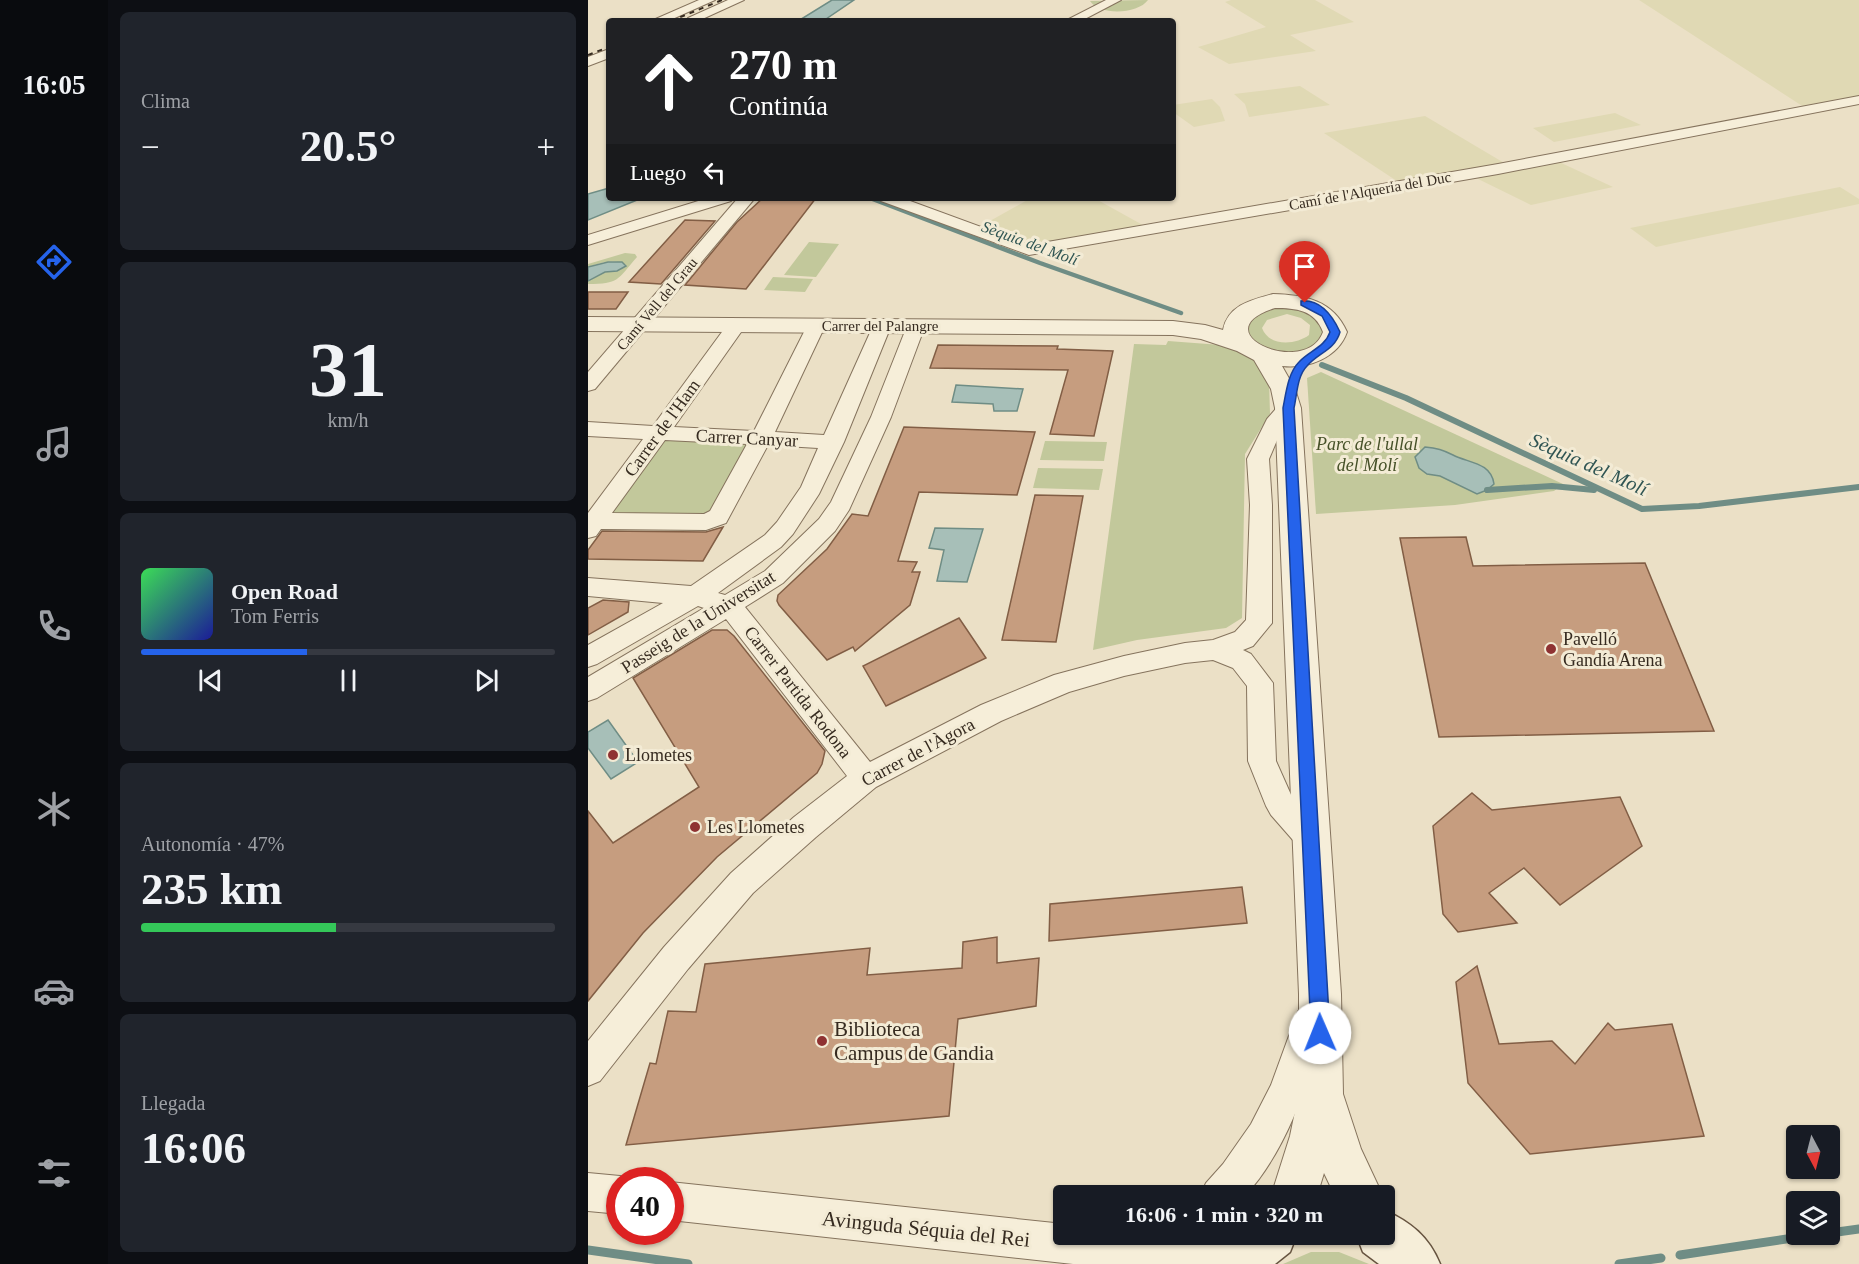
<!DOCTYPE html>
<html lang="es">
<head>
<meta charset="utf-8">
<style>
  :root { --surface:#171b24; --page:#20242c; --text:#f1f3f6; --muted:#9ea1a6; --line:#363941; --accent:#2563eb }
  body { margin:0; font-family:Georgia,serif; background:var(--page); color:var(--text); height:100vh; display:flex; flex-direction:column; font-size:22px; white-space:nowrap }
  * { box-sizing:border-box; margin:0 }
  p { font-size:20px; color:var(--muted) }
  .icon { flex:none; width:33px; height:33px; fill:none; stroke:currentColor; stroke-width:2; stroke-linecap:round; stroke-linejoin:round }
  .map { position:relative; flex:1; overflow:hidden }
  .side { display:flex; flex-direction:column; gap:12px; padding:12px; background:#0d0f14; width:480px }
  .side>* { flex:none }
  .hud { position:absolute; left:18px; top:18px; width:570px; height:183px; border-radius:6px; box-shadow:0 2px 4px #0004; background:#202124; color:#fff; overflow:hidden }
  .needle { width:39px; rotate:173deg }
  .controls { position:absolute; left:1198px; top:1125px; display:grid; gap:12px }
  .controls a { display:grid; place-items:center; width:54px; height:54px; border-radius:6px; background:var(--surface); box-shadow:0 2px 4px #0004; font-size:30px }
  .speed { position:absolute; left:18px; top:1167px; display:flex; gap:12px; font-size:30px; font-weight:700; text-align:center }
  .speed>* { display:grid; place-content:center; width:78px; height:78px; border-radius:50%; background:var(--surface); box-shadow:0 2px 4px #0004; line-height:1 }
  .speed .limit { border:9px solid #d22; background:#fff; color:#111 }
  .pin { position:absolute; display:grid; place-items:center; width:51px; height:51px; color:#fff; margin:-62px -26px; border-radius:50% 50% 50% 0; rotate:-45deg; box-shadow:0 0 6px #0007 }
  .pin .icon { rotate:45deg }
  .me { position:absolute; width:66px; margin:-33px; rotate:359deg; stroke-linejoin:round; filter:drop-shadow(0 0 4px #0008) }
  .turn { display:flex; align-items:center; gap:21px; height:126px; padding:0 24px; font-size:27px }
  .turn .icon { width:78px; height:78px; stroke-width:2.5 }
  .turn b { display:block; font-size:42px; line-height:51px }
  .then { display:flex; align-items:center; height:57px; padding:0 24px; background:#0003; gap:12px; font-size:22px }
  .big { font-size:45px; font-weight:800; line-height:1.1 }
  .side .widget { flex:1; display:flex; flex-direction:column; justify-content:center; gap:9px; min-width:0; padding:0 21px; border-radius:9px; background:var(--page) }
  .side .dial { align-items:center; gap:0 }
  .dial b { font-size:78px; line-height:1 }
  .song { display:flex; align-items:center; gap:18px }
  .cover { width:72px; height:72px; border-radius:9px; background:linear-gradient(135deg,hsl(130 70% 55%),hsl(240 70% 35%)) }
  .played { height:6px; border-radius:3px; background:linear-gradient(90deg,var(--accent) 40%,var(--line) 40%) }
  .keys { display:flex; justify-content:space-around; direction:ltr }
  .heat { display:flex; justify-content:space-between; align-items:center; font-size:33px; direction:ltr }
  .charge { height:9px; border-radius:4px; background:linear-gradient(90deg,#34c759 47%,var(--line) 0) }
  .trip { position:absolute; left:465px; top:1185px; width:342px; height:60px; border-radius:6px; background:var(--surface); box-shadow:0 2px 4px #0004; font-weight:800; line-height:60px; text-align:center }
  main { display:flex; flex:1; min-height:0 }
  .tabs { display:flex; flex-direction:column; width:108px; justify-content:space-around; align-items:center; background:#090b0e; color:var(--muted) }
  .tabs .icon { width:42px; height:42px }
  .tabs .on { color:var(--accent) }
  .tabs b { font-size:27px; color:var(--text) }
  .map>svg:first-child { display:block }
</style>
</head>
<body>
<main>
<nav class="tabs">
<b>16:05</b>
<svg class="icon on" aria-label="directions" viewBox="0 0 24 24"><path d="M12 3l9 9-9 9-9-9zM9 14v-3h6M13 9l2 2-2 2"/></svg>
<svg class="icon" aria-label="music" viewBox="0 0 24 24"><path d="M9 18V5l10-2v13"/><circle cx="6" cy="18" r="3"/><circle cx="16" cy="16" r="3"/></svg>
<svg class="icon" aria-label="phone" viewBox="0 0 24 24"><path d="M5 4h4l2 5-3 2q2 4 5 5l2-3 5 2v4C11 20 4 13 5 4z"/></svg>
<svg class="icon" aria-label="climate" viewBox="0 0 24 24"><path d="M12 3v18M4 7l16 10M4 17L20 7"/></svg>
<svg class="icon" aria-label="car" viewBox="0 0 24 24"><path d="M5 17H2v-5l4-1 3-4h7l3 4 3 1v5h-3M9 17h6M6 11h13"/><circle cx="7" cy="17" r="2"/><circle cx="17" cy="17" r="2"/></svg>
<svg class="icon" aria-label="filters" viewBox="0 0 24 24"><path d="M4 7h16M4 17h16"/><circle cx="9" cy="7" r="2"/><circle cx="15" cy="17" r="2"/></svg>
</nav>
<section class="side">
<div class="widget"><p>Clima</p>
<div class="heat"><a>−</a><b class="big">20.5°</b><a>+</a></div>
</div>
<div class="widget dial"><b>31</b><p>km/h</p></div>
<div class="widget">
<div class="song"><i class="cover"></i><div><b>Open Road</b><p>Tom Ferris</p></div></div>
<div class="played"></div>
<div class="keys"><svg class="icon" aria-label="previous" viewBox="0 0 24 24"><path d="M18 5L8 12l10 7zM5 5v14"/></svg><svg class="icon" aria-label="pause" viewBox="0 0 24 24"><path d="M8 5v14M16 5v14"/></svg><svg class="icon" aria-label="next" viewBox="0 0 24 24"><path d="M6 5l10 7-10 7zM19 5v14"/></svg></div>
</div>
<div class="widget"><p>Autonomía · 47%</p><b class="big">235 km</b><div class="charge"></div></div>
<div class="widget"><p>Llegada</p><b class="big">16:06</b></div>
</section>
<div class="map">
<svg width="1271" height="1264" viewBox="0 0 1271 1264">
  <rect width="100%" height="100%" fill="#ebe0c6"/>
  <g fill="#e0d9b4">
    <polygon points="643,0 727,0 766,22 702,35 728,51 641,64 610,47 678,27 637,2"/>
    <polygon points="1051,0 1271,0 1271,100 1222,111"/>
    <polygon points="712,86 742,105 661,117 657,104 646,94"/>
    <polygon points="624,99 632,107 637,121 606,127 585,112 585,105"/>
    <polygon points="1027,113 1053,125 966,142 945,128"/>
    <polygon points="837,116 923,167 815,185 736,133"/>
    <polygon points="969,161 1025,187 943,205 884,176"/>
    <polygon points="1252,187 1271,199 1271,204 1068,247 1042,228"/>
    <polygon points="443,198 506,198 562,229 441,250 384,231"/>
  </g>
  <g fill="#c2c89b" fill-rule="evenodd">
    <path d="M560 0C550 14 512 16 502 1Z"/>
    <polygon points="221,242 251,244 228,277 196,275"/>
    <path d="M37 253 47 254 49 257C29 280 31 284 0 284V281L17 272 32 270 38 265C26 258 12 263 0 267V264Z"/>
    <polygon points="185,277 225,279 217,292 176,290"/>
    <path d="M696 304 732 315 738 339C710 356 696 355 666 345L656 322 662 315ZM699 314 713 318 722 325 721 335C708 345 681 347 674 328L679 320Z"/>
    <polygon points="580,341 633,345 656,353 668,361 681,379 682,414 657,454 654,618 638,628 549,640 505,650 546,344 578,345"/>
    <polygon points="733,372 975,484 966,491 867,505 728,514 719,378"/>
    <polygon points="75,440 163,443 126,512 116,519 17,518"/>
    <polygon points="457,441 519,442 516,461 452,460"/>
    <polygon points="450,468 515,469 511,490 445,488"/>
    <polygon points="751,1252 781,1264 695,1264 723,1252"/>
  </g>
  <g fill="#a7bfb8" stroke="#6f8d85" stroke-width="1.5">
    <polygon points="244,0 266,0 235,21 210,21"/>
    <polygon points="21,188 21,198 54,198 0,220 0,194"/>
    <polygon points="20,262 34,262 38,266 29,271 17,272 0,281 0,267"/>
    <polygon points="368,385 435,389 429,411 406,411 405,404 364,402"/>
    <path d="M837 447C849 448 855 450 865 455 880 463 903 462 906 484L899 490 889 494 852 476 839 474 831 468 827 457Z"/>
    <polygon points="347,528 395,529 379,582 349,581 356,550 341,548"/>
    <polygon points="20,720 50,762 23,779 0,748 0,732"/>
  </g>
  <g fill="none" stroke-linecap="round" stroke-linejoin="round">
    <polyline stroke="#6f8d85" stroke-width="4.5" points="282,198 452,263 593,313"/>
    <g stroke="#6f8d85" stroke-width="6">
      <polyline points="734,365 818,398 1054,509 1111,506 1271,487"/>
      <polyline points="899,490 964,486 1006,490"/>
    </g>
    <g stroke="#6f8d85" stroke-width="9">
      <polyline points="1242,1233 1271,1229"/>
      <polyline points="0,1250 100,1264"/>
      <polyline points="1092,1255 1232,1234"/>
      <polyline points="1031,1264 1073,1258"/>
    </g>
  </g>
  <g fill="#c69d7f" stroke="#825e45" stroke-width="1.5">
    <polygon points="175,198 228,198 158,289 97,285 149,222"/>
    <polygon points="97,220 127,221 73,284 41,282"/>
    <polygon points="0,292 40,292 28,309 0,309"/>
    <polygon points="350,345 470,346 469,349 525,351 506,436 462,434 480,370 342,368"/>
    <polygon points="316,427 447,432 429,495 331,492 310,561 329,562 324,572 332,572 322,605 267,651 265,647 239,660 191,605 189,601 190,595 239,549 264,514 280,516"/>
    <polygon points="447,495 495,496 468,642 414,640"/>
    <polygon points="135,527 115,561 0,559 0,550 14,531 118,532"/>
    <polygon points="878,537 885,566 1057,563 1126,731 851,737 812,538"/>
    <polygon points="15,600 41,602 40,612 0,635 0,608"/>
    <polygon points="371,618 398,658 298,706 275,666"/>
    <polygon points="124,630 139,630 146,636 237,751 234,764 229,773 129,857 55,933 0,1001 0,811 25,843 111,787 45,678"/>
    <polygon points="884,793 904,810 1032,797 1054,846 972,905 936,868 901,893 929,923 870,932 855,914 845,826"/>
    <polygon points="654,887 659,923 461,941 462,904"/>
    <polygon points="409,937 409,963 451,958 448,1006 370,1019 361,1116 38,1145 62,1063 68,1064 80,1011 108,1012 117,964 282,948 279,975 374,968 375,942"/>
    <polygon points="889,966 911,1044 964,1041 987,1064 1020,1023 1027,1030 1084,1024 1116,1136 942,1154 880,1083 868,982"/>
  </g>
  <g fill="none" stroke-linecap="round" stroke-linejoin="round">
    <g stroke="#85735d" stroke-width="2">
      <g id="minor">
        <polygon points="111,0 127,0 80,21 63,21"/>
        <polygon points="140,0 156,0 110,21 102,21 100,18"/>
        <polygon points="518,0 533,0 493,21 477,21"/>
        <polygon points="21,49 21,58 0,66 0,57"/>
        <polygon points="1271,96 1271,104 910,174 441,255 293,201 291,198 314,198 442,245 910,164"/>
        <polygon points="120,198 145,198 143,201 0,245 0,235"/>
        <polygon points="150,198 167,198 7,389 0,391 0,372"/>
        <path d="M149 319 156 321 158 325 86 427 166 431 219 326 221 322H235L237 326 187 432 236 435 285 326 287 322H301L303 326 256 442 231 494 205 534 193 547 130 593 137 595 177 571 231 519 243 502 283 417 319 326 321 322H335L337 326 303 417 261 510 247 531 195 583 157 607 282 762 393 705 466 675 536 656 597 643 625 640 647 632 658 620 662 505 659 459 679 419 693 403 700 402 707 403 710 408 695 426 681 459 684 505V623L665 646 655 650 663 654 685 683 688 761 704 797 733 827 737 837 733 847 722 851 711 847 683 815 678 806 660 761 659 686 645 668 625 660 597 663 536 676 481 692 413 721 288 787 228 837 165 893 100 969 12 1081 0 1086V1041L76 947 143 873 206 817 259 776 138 619 9 698 0 701V677L116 608 110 606 9 664 0 667V645L75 603 0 596V578L103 586 177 535 189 522 213 487 230 448 180 445 138 523 118 530 13 529 8 536 0 538V513L55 439 0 436V422L65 426 142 321ZM77 440 159 444 122 511 116 514 24 513Z"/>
        <path d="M722 1006 734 1011 739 1023C720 1082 700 1149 657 1196H612L618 1183 635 1164 663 1124 683 1085 710 1011Z"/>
        <polygon points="0,1173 32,1176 43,1180 32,1180 32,1214 0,1211"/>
        <polygon points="82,1182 476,1224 476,1234 674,1234 678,1236 683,1250 677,1264 485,1264 82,1220"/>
      </g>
    </g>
    <g stroke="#85735d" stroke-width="2">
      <path id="tertiary" d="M685 294C717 295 745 300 759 332 750 358 720 369 694 366L707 389 713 408 753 994 755 1094 773 1149 795 1196H747L736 1173 729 1196H683L702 1136 711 1092V994L687 408 683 389 666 360 649 351 613 339 585 335 0 331V317L585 321 617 325 635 330C640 305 663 300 685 294ZM687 308C708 308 727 310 735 332 718 379 611 332 687 308Z"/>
    </g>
    <g stroke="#675440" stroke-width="3">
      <g id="secondary">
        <path d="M796 1210C823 1222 841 1237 852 1264H791L775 1252 768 1234H796Z"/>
        <polygon points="645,1234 709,1234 702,1252 687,1264 628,1264 635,1246"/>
      </g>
    </g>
    <use href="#minor" fill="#f6eed9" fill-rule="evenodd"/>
    <use href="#tertiary" fill="#f6eed9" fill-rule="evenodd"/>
    <use href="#secondary" fill="#f6eed9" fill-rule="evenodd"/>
    <g stroke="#362b20" stroke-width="2" stroke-dasharray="5 5" stroke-linecap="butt">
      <polyline points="83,21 134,0"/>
      <polyline points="0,55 21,47"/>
    </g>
  </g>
  <path fill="#2563eb" stroke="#184099" stroke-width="1.5" d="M713 301C733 299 745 317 752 332 747 350 730 353 719 366 709 376 709 395 706 408L742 1033 739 1040 732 1043 726 1040 723 1033 695 408C698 393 700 373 711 362 721 351 737 347 742 332L734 316 713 305Z"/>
  <g fill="#8f3232" stroke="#f3ebd5" stroke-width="2">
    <circle cx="963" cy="649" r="6"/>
    <circle cx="25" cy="755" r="6"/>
    <circle cx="107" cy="827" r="6"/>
    <circle cx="234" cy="1041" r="6"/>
  </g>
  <g text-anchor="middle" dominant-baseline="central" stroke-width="6" stroke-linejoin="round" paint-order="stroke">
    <g font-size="15" fill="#362b20" stroke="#f3ebd5">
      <text transform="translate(782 191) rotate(-10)">Camí de l'Alqueria del Duc</text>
      <text transform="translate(69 304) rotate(-50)">Camí Vell del Grau</text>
      <text x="292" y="326">Carrer del Palangre</text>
    </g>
    <g font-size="16" font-style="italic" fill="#305553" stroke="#f3ebd5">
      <text transform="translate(442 243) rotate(20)">Sèquia del Molí</text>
    </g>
    <g font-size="18" fill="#362b20" stroke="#f3ebd5">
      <text transform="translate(74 428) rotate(-54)">Carrer de l'Ham</text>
      <text transform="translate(159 438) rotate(3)">Carrer Canyar</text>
      <text transform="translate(110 622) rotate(-32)">Passeig de la Universitat</text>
      <text transform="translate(210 692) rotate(52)">Carrer Partida Rodona</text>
      <text transform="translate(330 752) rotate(-28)">Carrer de l'Àgora</text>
    </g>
    <g font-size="18" font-style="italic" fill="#465128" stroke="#f3ebd5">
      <text x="779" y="444">Parc de l'ullal<tspan x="779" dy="21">del Molí</tspan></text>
    </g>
    <g font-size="18" fill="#362b20" stroke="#f3ebd5" text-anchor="start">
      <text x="975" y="639">Pavelló<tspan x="975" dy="21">Gandía Arena</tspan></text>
      <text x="37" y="755">Llometes</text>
      <text x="119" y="827">Les Llometes</text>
    </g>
    <g font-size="20" font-style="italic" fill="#305553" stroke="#f3ebd5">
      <text transform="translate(1001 464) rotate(24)">Sèquia del Molí</text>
    </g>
    <g font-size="21" fill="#362b20" stroke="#f3ebd5" text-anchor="start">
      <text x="246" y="1029">Biblioteca<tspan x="246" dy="24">Campus de Gandia</tspan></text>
    </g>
    <g font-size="21" fill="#362b20" stroke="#f3ebd5">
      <text transform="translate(338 1229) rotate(6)">Avinguda Séquia del Rei</text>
    </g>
  </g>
</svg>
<div class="controls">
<a><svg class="needle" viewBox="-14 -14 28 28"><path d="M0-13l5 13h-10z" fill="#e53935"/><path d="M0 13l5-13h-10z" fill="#9ea1a6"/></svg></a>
<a><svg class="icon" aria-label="layers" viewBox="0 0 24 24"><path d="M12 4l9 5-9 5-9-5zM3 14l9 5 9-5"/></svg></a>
</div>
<div class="speed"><div class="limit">40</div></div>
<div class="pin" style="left:717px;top:303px;background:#d93025"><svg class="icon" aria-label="arrive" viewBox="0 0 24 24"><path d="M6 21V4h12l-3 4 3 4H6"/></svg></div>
<svg class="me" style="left:732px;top:1033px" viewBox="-20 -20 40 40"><circle r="19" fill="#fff"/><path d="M0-13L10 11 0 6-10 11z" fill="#2563eb"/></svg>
<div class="trip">16:06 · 1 min · 320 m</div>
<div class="hud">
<div class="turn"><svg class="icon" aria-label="ahead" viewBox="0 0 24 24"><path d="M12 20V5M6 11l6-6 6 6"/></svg><div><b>270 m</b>Continúa</div></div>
<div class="then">Luego<svg class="icon" aria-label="left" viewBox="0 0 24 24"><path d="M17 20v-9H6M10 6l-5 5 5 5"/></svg></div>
</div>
</div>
</main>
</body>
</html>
